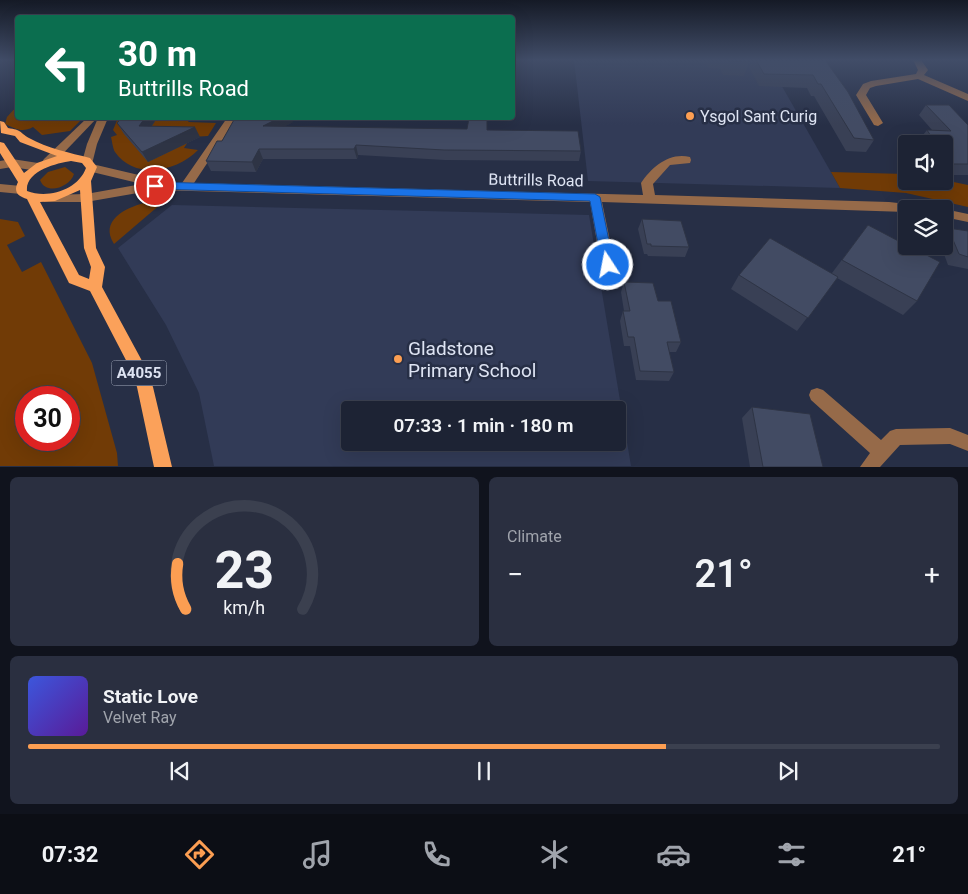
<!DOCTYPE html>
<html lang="en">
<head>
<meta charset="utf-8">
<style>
  :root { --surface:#1d2334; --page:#2a2f40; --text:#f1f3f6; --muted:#a0a4ac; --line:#3b404f; --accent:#fc9e52 }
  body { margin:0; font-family:Roboto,sans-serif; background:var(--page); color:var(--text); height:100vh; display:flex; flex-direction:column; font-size:19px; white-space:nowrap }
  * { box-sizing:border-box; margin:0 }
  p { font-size:16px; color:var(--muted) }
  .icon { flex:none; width:28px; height:28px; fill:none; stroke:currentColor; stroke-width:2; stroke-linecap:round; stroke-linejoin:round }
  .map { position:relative; height:467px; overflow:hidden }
  .panel { display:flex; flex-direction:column; gap:10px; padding:10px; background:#10131d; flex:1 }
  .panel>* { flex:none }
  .top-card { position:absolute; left:15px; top:15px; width:500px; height:105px; border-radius:5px; box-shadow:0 5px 20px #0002,0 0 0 1px var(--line); background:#0b6e4f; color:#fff; overflow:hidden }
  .fabs { position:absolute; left:898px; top:135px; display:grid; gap:10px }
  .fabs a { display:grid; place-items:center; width:55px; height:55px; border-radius:5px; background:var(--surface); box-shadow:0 5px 20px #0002,0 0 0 1px var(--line); font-size:25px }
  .speed { position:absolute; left:15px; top:386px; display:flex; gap:10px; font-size:25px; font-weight:700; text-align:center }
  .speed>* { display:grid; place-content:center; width:65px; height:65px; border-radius:50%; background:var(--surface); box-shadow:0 5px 20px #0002,0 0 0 1px var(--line); line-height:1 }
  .speed .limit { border:8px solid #d22; background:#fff; color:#111 }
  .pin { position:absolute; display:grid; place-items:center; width:42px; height:42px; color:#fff; margin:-21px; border:2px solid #fff; border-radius:50%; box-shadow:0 1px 5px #0007 }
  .me { position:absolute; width:55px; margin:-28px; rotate:349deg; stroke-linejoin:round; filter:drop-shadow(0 0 4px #0008) }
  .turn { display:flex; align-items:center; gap:18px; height:105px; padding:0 20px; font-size:22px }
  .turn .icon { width:65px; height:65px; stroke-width:2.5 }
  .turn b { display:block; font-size:35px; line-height:42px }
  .big { font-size:38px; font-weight:600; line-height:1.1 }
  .panel .widget { flex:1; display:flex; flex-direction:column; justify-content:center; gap:8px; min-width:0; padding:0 18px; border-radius:8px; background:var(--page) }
  .panel .dial { align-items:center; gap:0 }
  .dial svg { height:130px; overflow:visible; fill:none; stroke:var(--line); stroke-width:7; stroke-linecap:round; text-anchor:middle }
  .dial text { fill:var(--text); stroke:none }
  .song { display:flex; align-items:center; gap:15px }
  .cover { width:60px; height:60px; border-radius:8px; background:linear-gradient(135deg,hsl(230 70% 55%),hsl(270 70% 35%)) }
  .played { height:5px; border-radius:2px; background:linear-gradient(90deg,var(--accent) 70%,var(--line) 70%) }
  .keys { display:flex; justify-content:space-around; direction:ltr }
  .heat { display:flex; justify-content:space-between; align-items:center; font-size:28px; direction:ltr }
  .panel .tiles { flex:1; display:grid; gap:10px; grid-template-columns:1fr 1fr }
  .widget:last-child { grid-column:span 2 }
  .trip { position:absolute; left:341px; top:401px; width:285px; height:50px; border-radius:5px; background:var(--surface); box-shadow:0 5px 20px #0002,0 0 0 1px var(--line); font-weight:600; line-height:50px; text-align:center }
  .dock { display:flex; height:80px; justify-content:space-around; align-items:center; background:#0c0e15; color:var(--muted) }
  .dock .icon { width:35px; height:35px }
  .dock .on { color:var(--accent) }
  .dock b { font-size:22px; color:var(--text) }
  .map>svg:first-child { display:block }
</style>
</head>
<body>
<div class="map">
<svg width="968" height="467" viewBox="0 0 968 467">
  <rect width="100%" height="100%" fill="#272f46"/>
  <g fill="#323b57" fill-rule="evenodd">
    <polygon points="574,60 767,60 840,188 588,181"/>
    <path d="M172 205 589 215 631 466H214L199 393 166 325 118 248ZM350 410H618V442H350Z"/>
  </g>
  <g fill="#713b06" fill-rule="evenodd">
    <path d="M17 106 18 118H83L70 131 42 135 33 127C22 133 16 129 5 124L7 117Z"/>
    <path d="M118 118H191L188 122 216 123 208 136 191 137 184 148 198 150C178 171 135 181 115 152 113 149 112 141 111 137L117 135 113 130Z"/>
    <path d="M65 167 74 174C70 187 46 196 40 180L48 172Z"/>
    <polygon points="831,172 905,174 906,181 944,180 968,185 968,207 906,193 840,188"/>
    <path d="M144 203H162L114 244C99 221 125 208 144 203Z"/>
    <path d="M0 219 18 222 25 236 7 245 22 272 41 262 92 363 117 453 118 466H0ZM26 398H69V440H26Z"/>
  </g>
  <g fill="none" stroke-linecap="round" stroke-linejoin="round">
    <g fill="#966a49" fill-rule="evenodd">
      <polygon points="913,60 921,60 928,70 924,75 968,94 968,101 918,79 876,86 870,88 866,95 883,123 878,126 874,125 856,95 863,84 871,81 916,74 918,70"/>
      <polygon points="87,118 97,118 52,165 44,165 42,162 44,159"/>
      <path d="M98 118H108L97 144 92 164 143 176 157 182 182 183 227 118H237L194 183 643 195 641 183C652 167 669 152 690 157L691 160 690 163 670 165 653 184 655 195 889 202 916 205 922 209H906V212L602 202 615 265 613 269 608 270 603 269 601 265 590 202 155 190 86 202H44L42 199 44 196 48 195 86 194 142 184 88 171 86 168 88 166 82 162 87 144Z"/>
      <polygon points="12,159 38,163 44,167 38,171 12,167 0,169 0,161"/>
      <polygon points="0,184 21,186 27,190 21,194 0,192"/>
      <polygon points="944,209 968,214 968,222 944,217"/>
      <polygon points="817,388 823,390 881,440 890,431 896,429 950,428 968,435 968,451 950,444 900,445 880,467 860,467 870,453 811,400 809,395 811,390"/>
    </g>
    <path fill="#fba15a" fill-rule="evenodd" d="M0 121 4 122 8 128C22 130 19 132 29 138 47 148 70 153 90 158L97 167 91 181 96 248 105 267 102 287 141 359 153 387 172 467H154L137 387 129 366 90 291 69 283 27 199C18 196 13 192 18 182L0 153V142L4 143 24 173 37 163 57 156 20 142 15 136 1 133ZM71 161 82 163 86 168C78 190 48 199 27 191 25 171 57 163 71 161ZM80 190 84 248 91 267 89 279 79 275 40 202 55 201Z"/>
  </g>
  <g fill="#394055">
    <polygon points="700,60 748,60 749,62 744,76 723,75 720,69 709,68 707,64 702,63"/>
    <polygon points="752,60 825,60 874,140 866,152 846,151 814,96 811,96 807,88 759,86 749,67"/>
    <polygon points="926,105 968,125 968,175 944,175 944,144 921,144 919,140 927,130 932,130 919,115"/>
    <polygon points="122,118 157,118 152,126 200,137 148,162 124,134 117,123"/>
    <polygon points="293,122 285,126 487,130 581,151 579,161 445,160 358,155 357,159 263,159 256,172 211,171 206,161 222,141"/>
    <polygon points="642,219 689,247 685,257 648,256 647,254 644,254 638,229"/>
    <polygon points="868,225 917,301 903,315 837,278 797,331 731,289 739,275 832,273"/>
    <polygon points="948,228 968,231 968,269 948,265 941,246 944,246 944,232"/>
    <polygon points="624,282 658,301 681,342 676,352 669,352 674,372 669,381 636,380 630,346 624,346 620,321 623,311 624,311 621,292"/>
    <polygon points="752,407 823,467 750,467 742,418"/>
  </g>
  <g fill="#2e3445">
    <polygon points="145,118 157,118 145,136 139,126"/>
    <polygon points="279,118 292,118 293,122 267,136 263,126"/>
    <polygon points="195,127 200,137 148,162 142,152"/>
    <polygon points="356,145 358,155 357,159 354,149"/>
    <polygon points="259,149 263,159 256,172 252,162"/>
  </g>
  <g fill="#424b63" stroke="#2e3445">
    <polygon points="727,60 748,60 749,62 728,61"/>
    <polygon points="756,60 825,60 848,92 874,140 854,138 821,84 818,84 813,75 764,74"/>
    <polygon points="926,105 949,105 968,125 968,164 949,164 944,157 944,144 936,144 927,130 951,131"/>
    <polygon points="122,118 145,118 139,126 195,127 142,152 117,123"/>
    <polygon points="235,118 279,118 263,126 467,129 469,118 487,118 487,130 578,131 581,151 444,150 356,145 354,149 259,149 252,162 206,161 217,141 222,141"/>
    <polygon points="642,219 681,221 689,247 651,246 651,244 647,244"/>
    <polygon points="868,225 906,245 906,246 909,246 940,262 917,301 842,260"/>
    <polygon points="948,228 968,231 968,257 959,254"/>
    <polygon points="770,238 838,277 808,318 739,275"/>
    <polygon points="624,282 653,283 658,301 671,301 681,342 667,342 674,372 640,371 634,337 628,337 623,311 630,311"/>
    <polygon points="752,407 810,414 823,467 763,467"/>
  </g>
  <linearGradient id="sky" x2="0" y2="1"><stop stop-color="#151a26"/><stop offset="0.48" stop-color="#414d68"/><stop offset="1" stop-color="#414d68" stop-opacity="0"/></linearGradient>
  <rect width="968" height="125" fill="url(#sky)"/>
  <polygon fill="#1a73e8" stroke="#114b97" points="155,182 595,194 600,197 614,265 612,269 604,269 602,265 590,201 155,189 150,186"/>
  <g fill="#fc9e52" stroke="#272f46" stroke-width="2">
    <circle cx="690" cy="116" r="5"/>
    <circle cx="398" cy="359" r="5"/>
  </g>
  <g text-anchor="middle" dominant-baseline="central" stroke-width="5" stroke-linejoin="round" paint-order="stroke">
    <rect fill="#272f46" stroke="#a7aebf" stroke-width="1" x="111.5" y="360.5" width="55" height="25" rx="4"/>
    <g font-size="15" font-weight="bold" fill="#dee4f3">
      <text x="139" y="373">A4055</text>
    </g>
    <g font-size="16" fill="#dee4f3" stroke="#272f46" text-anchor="start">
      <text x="700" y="116">Ysgol Sant Curig</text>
    </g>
    <g font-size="16" fill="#dee4f3" stroke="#272f46">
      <text transform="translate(536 180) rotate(1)">Buttrills Road</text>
    </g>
    <g font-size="19" fill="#dee4f3" stroke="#272f46" text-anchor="start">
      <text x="408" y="348">Gladstone<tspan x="408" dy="22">Primary School</tspan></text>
    </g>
  </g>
</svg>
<div class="fabs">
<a><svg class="icon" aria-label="sound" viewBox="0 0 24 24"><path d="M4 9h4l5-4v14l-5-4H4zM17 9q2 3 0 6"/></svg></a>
<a><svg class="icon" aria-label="layers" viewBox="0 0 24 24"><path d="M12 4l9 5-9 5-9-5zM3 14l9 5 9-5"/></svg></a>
</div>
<div class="speed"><div class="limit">30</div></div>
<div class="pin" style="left:155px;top:186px;background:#d93025"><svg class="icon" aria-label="arrive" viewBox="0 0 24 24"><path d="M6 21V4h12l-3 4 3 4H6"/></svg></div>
<svg class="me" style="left:608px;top:265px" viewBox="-20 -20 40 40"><circle r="17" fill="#1a73e8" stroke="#fff" stroke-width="3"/><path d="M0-11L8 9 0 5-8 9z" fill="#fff"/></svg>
<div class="trip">07:33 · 1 min · 180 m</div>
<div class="top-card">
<div class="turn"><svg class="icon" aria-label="left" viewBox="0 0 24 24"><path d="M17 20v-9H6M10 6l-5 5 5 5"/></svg><div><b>30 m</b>Buttrills Road</div></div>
</div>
</div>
<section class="panel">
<div class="tiles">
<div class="widget dial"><svg viewBox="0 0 100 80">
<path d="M14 69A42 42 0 1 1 86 69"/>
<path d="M14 69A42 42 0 0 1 9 41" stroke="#fc9e52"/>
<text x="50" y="56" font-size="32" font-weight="700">23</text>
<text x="50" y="72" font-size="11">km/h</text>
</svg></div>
<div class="widget"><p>Climate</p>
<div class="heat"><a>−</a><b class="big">21°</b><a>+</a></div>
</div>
<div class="widget">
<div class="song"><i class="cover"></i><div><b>Static Love</b><p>Velvet Ray</p></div></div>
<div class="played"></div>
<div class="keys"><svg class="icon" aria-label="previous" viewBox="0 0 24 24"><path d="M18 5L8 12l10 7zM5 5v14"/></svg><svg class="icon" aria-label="pause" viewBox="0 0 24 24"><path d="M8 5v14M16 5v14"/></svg><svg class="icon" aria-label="next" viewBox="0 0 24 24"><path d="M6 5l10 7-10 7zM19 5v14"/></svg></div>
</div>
</div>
</section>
<nav class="dock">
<b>07:32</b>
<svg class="icon on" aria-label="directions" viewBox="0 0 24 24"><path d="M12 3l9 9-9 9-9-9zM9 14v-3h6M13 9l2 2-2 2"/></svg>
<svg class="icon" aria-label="music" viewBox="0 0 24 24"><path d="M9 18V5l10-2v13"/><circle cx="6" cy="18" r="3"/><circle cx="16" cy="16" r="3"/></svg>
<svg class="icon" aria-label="phone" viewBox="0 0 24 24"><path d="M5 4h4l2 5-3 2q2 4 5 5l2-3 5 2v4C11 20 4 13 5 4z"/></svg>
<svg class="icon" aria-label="climate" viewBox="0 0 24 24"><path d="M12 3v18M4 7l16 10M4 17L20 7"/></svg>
<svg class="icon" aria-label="car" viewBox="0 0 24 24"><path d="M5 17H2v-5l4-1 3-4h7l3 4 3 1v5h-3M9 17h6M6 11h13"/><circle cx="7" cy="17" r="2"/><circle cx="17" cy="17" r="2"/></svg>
<svg class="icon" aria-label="filters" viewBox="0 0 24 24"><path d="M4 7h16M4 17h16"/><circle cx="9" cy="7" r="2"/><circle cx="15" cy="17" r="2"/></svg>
<b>21°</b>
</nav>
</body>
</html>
